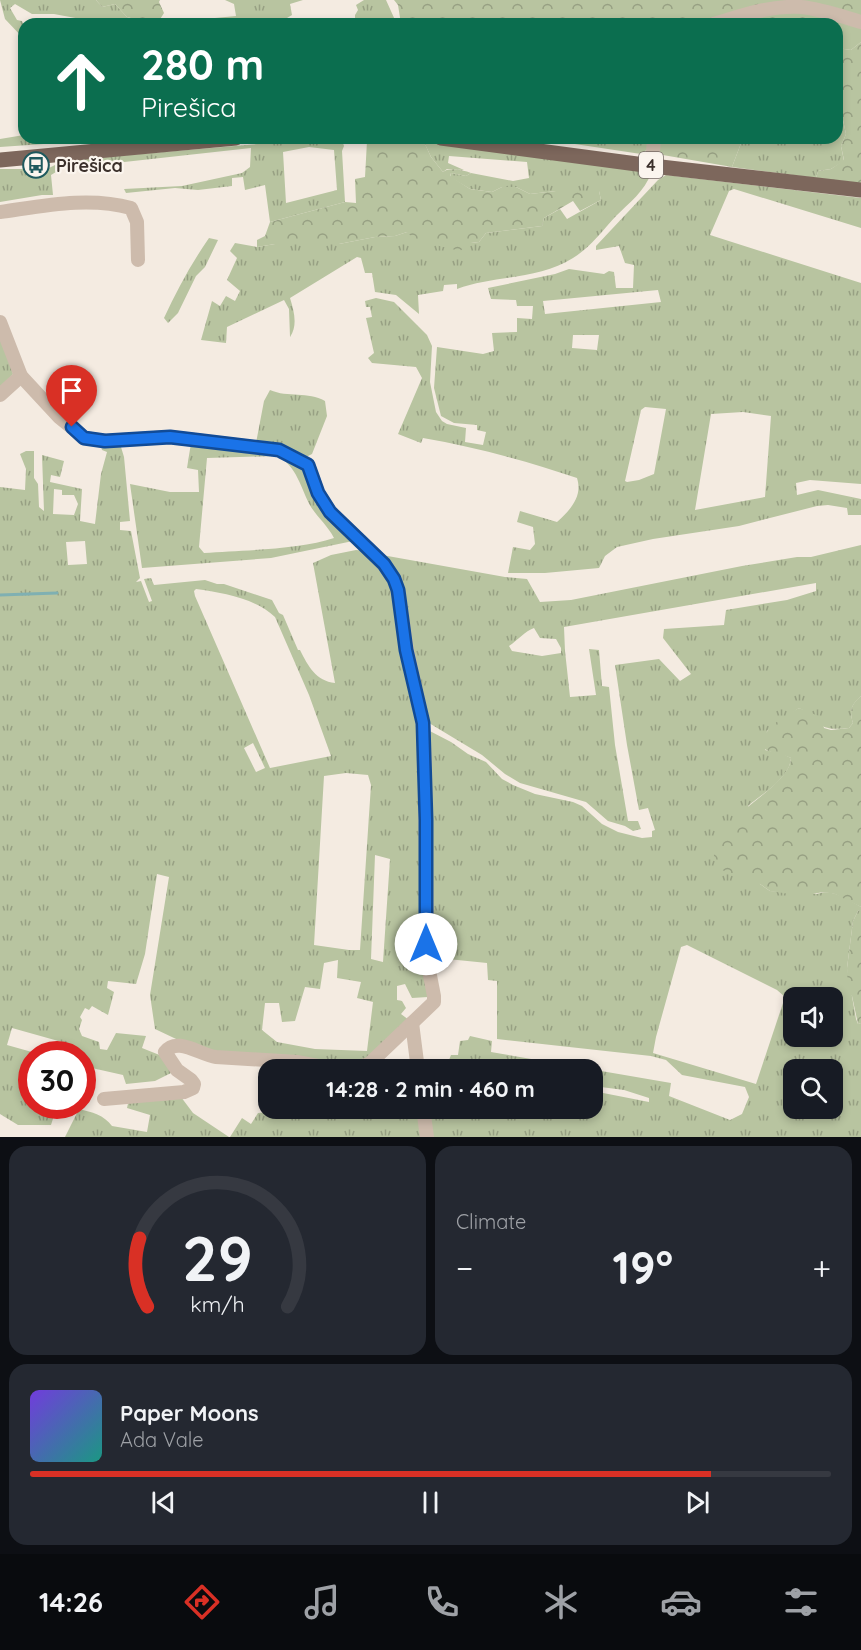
<!DOCTYPE html>
<html lang="en">
<head>
<meta charset="utf-8">
<style>
  :root { --surface:#171b24; --page:#242831; --text:#f1f3f6; --muted:#9ea1a6; --line:#363941; --accent:#d93025 }
  body { margin:0; font-family:Quicksand,sans-serif; background:var(--page); color:var(--text); height:100vh; display:flex; flex-direction:column; font-size:22px; white-space:nowrap }
  * { box-sizing:border-box; margin:0 }
  p { font-size:20px; color:var(--muted) }
  .icon { flex:none; width:33px; height:33px; fill:none; stroke:currentColor; stroke-width:2; stroke-linecap:round; stroke-linejoin:round }
  .map { position:relative; height:1137px; overflow:hidden }
  .panel { display:flex; flex-direction:column; gap:9px; padding:9px; background:#0d0f14; flex:1 }
  .panel>* { flex:none }
  .guide { position:absolute; left:18px; top:18px; width:825px; height:126px; border-radius:18px; box-shadow:0 3px 9px #0003; background:#0b6e4f; color:#fff; overflow:hidden }
  .tools { position:absolute; left:783px; top:987px; display:grid; gap:12px }
  .tools a { display:grid; place-items:center; width:60px; height:60px; border-radius:12px; background:var(--surface); box-shadow:0 3px 9px #0003; font-size:30px }
  .speed { position:absolute; left:18px; top:1041px; display:flex; gap:12px; font-size:30px; font-weight:700; text-align:center }
  .speed>* { display:grid; place-content:center; width:78px; height:78px; border-radius:50%; background:var(--surface); box-shadow:0 3px 9px #0003; line-height:1 }
  .speed .limit { border:9px solid #d22; background:#fff; color:#111 }
  .pin { position:absolute; display:grid; place-items:center; width:51px; height:51px; color:#fff; margin:-62px -26px; border-radius:50% 50% 50% 0; rotate:-45deg; box-shadow:0 0 6px #0007 }
  .pin .icon { rotate:45deg }
  .me { position:absolute; width:66px; margin:-33px; rotate:0deg; stroke-linejoin:round; filter:drop-shadow(0 0 4px #0008) }
  .turn { display:flex; align-items:center; gap:21px; height:126px; padding:0 24px; font-size:27px }
  .turn .icon { width:78px; height:78px; stroke-width:2.5 }
  .turn b { display:block; font-size:42px; line-height:51px }
  .big { font-size:45px; font-weight:700; line-height:1.1 }
  .panel .tile { flex:1; display:flex; flex-direction:column; justify-content:center; gap:9px; min-width:0; padding:0 21px; border-radius:18px; background:var(--page) }
  .panel .dial { align-items:center; gap:0 }
  .dial svg { height:156px; overflow:visible; fill:none; stroke:var(--line); stroke-width:7; stroke-linecap:round; text-anchor:middle }
  .dial text { fill:var(--text); stroke:none }
  .song { display:flex; align-items:center; gap:18px }
  .cover { width:72px; height:72px; border-radius:9px; background:linear-gradient(135deg,hsl(260 70% 55%),hsl(170 70% 35%)) }
  .played { height:6px; border-radius:3px; background:linear-gradient(90deg,var(--accent) 85%,var(--line) 85%) }
  .keys { display:flex; justify-content:space-around; direction:ltr }
  .heat { display:flex; justify-content:space-between; align-items:center; font-size:33px; direction:ltr }
  .panel .tiles { flex:1; display:grid; gap:9px; grid-template-columns:1fr 1fr }
  .tile:last-child { grid-column:span 2 }
  .trip { position:absolute; left:258px; top:1059px; width:345px; height:60px; border-radius:18px; background:var(--surface); box-shadow:0 3px 9px #0003; font-weight:700; line-height:60px; text-align:center }
  .tabs { display:flex; height:96px; justify-content:space-around; align-items:center; background:#090b0e; color:var(--muted) }
  .tabs .icon { width:42px; height:42px }
  .tabs .active { color:var(--accent) }
  .tabs b { font-size:27px; color:var(--text) }
  .map>svg:first-child { display:block }
</style>
</head>
<body>
<div class="map">
<svg width="861" height="1137" viewBox="0 0 861 1137">
  <defs>
    <pattern id="grass-tufts" width="24" height="20" patternUnits="userSpaceOnUse" patternTransform="scale(1.5)"><rect width="24" height="20" fill="#b8c4a0"/><path d="M3 7l-1-3M5 7V3M7 7l1-3M15 17l-1-3M17 17v-4M19 17l1-3" fill="none" stroke="#97a083"/></pattern>
    <pattern id="forest-crowns" width="20" height="18" patternUnits="userSpaceOnUse" patternTransform="scale(1.5)"><rect width="20" height="18" fill="#b8c4a0"/><path d="M2 6a3 3 0 1 1 6 0M12 15a3 3 0 1 1 6 0" fill="none" stroke="#97a083"/></pattern>
  </defs>
  <rect width="100%" height="100%" fill="#f4ebe1"/>
  <g fill="url(#grass-tufts)" fill-rule="evenodd">
    <polygon points="0,0 96,0 102,7 115,4 127,17 136,20 135,24 87,24 86,20 54,14 32,14 15,4 10,8 17,20 22,21 24,26 24,39 5,19"/>
    <polygon points="225,0 303,0 290,4 292,15 277,24 256,24 256,22 190,24 194,20 236,16 234,4"/>
    <polygon points="364,0 386,0 395,20 393,24 355,24 355,15 358,10 356,5"/>
    <polygon points="826,15 861,26 861,42 851,50 837,48 837,24 829,24"/>
    <polygon points="837,92 846,134 841,146 844,161 831,169 818,171 816,178 732,167 743,138 837,138"/>
    <polygon points="24,135 24,138 131,138 0,147 0,139"/>
    <polygon points="535,138 650,138 648,149 641,154"/>
    <path d="M306 140H342L344 146 342 151 345 202 270 222 265 185 245 190 243 177 232 178V186L198 190 175 188 126 193 124 189 182 186 242 173 250 167 251 148 61 169 51 175 53 195H42L0 202V169H29L30 174 39 173 55 165 80 159ZM309 147 334 150 337 190 286 203 283 152Z"/>
    <path d="M424 142 648 169 651 173C645 191 629 203 616 216 603 230 590 248 573 258 539 280 494 275 457 289V284L444 285 443 291 418 295 419 314 396 295 375 292 372 273H365L361 258 357 257 290 298C294 311 298 325 290 337L289 309 284 300 227 327 226 343 201 340 212 301 220 306 226 296 235 301 240 291 227 280 237 258 230 251 235 243 257 247 275 244H339L375 237 395 236 407 232 471 243 479 242 486 233 542 226 544 218 560 209 567 219 601 200 599 191H556L530 194 516 187H502L492 192 470 189 450 177 451 173 466 176 471 173 513 181 529 178 527 162 449 156 448 163 464 170 447 169 443 172 431 157Z"/>
    <path d="M666 175 861 198V228L734 189 729 191 710 235 861 283V484L810 480 796 483 797 495 818 490 861 499V515H848L847 508 828 505 817 506 739 526 653 539 617 547 605 556 599 568 545 573H508L513 547 530 550 535 544 533 527 517 522 520 511 557 522C570 510 583 497 577 478 527 461 475 447 423 438L421 443 398 434 422 378 416 367 372 363 368 358 374 353 366 318 372 317 370 307H366L365 301 376 298 394 302 427 335 432 346 430 382 436 412 442 421 447 424 466 428 465 442 483 445 486 432 477 430V425L454 423 441 416 434 388 437 347 483 354 494 351 492 333 517 332V318L532 319 533 306H517L516 300 491 299 488 288 555 274 569 269 604 274 609 271 614 272 616 288H633L634 265 625 263 619 246 596 250V246L658 180ZM658 290 661 302 545 314 543 301ZM573 335H599L597 350 572 348ZM645 407 666 409 654 474 639 480 627 482 625 481 641 410ZM743 412 771 416 765 497 695 510 711 414Z"/>
    <path d="M209 238 218 240 205 267 196 276 178 313 168 323 164 318C177 290 191 264 209 238Z"/>
    <polygon points="0,330 13,374 0,389"/>
    <path d="M270 390C288 398 308 391 325 401L327 416 312 454 306 457 256 443 264 401Z"/>
    <path d="M191 443 283 455 306 471 353 541 271 558 142 568 130 484 170 492H199L198 470 187 468ZM276 456C297 464 301 490 311 507 318 518 328 526 334 538 299 550 242 550 204 553L199 547 207 458Z"/>
    <path d="M116 444 121 447 124 457 130 521 120 522V530L131 531 140 578 136 582 141 581 149 602 152 601 144 579 151 578 154 585 205 580 217 584H224L272 600 279 613 283 615 298 650H300C308 666 316 681 335 683L313 563 331 555 356 550 366 551 376 558 395 590 417 717 428 997 412 998 405 984 397 986V1000L402 1001 406 1008 401 1014 409 1020 372 1056 350 1066 212 1056 155 1029 150 995 169 877 157 874 145 954 136 984 108 981 107 988 114 992 108 1015 92 1006 89 1010 85 1008 80 1017 82 1020 79 1029 82 1036 99 1042 100 1049 107 1050 116 1033 146 1036 142 1048 162 1056 173 1072 155 1081 126 1084 123 1075 83 1066 82 1054H66L69 1044 12 1028 7 1045 39 1054H32V1106H57L51 1125H18L0 1114V487L25 490 26 469 20 454 26 451H34V478L38 484 39 507 44 511 42 455 64 461 60 477 51 475 50 482 82 489 80 521 95 524 101 474 107 452 102 450 101 446ZM54 489 62 490V495H74L78 504 74 515 53 514ZM85 541 87 564 68 565 66 542ZM196 589C223 593 255 598 275 617L309 695 331 756 270 768 195 596 194 591ZM253 743 265 768 256 772 244 748ZM346 773 368 775 371 785 360 950H349L314 945 324 776ZM375 855 390 859 383 962 371 959ZM338 960 337 978 361 982 357 998 373 1002 367 1051 315 1049 277 1042 262 1030 265 1003H279L282 1022 295 1021 305 987 320 989 324 963Z"/>
    <path d="M861 545V696C851 706 849 709 853 723L849 728C814 732 824 721 799 708L767 731 765 750 783 754 791 758C790 778 762 794 748 806L760 884 770 891 817 894C832 888 848 900 861 907V910L858 911 853 921 847 968 856 1019 858 1024 861 1023V1137H430L426 1109 592 1108 593 1091 649 1102V1098L624 1090 593 1086 592 1070 434 1069 435 1061 449 1060 451 1055H458L460 1041 468 1040 470 1036 492 1041 491 1052 671 1083 669 1096 730 1120 742 1114 749 1097 745 1087 682 1075 666 1060 651 1056 497 1039V981L488 980 487 963 428 957 424 728 451 742 468 754 486 762 502 779 513 785 535 794 573 802 582 806 602 824 618 832 642 838 652 837V831L655 830 648 808 639 810 627 745 615 665 659 659 680 681 691 674 663 638 664 629 724 625 726 610 787 600 816 591V583L564 627 565 651 570 697 596 695 589 649 599 650 602 686 609 687 615 745 628 821H638L641 829 633 831 625 826 608 821 586 802 520 783 505 774 482 755 424 720 382 555 505 577 527 579 540 602 571 600 742 566 797 557H811ZM534 628 540 638 556 639 561 648V653L542 656 512 651 509 646C518 640 525 631 534 628ZM687 945 777 990 785 997 756 1084 653 1053 656 1037 681 947ZM794 998H832V1036H794ZM794 1070H832V1108H794Z"/>
    <path d="M178 1093 193 1113 229 1137H65L79 1109C92 1112 104 1115 112 1126L147 1132 150 1115 127 1108 129 1099Z"/>
    <polygon points="276,1108 403,1109 404,1115 419,1117 423,1137 230,1137 242,1118 251,1124 258,1113 276,1111"/>
  </g>
  <g fill="url(#forest-crowns)">
    <polygon points="96,0 160,0 159,2 164,13 157,24 141,24 142,21 127,17 115,4 102,7"/>
    <polygon points="394,0 861,0 861,18 824,7 712,18 695,24 401,24 398,5"/>
    <polygon points="778,11 826,15 829,24 730,24"/>
    <polygon points="861,42 861,183 816,178 818,171 831,169 844,160 841,146 846,134 837,92 837,48 851,50"/>
    <polygon points="656,138 743,138 732,167 657,154"/>
    <path d="M367 141 424 142 431 157 443 172C449 167 463 170 471 173L466 176 451 173 450 176 470 189 492 192 502 187H516L530 194 556 191H599L601 200 580 211 573 201 544 218 542 226 486 233 479 242 471 243 460 251 415 240 407 232 395 236 375 237 339 244H275L257 247V240L265 236 270 222 345 202 356 203 355 179 365 177Z"/>
    <path d="M861 696V907L835 894 823 892 803 896 770 891 760 884 719 869C717 865 714 860 714 856 711 818 790 789 791 758 782 753 770 754 762 747 762 728 783 717 799 708L821 717 824 728 831 730 849 728 853 723C849 710 851 705 861 696Z"/>
    <polygon points="861,910 861,1023 858,1024 852,996 848,991 847,968 853,921 858,911"/>
  </g>
  <g fill="none" stroke-linecap="round" stroke-linejoin="round">
    <polyline stroke="#7fb0b2" stroke-width="3" points="0,595 57,593"/>
    <g stroke="#cdbbac" stroke-width="14">
      <path d="M713 24C741 16 771 5 801 7 821 9 841 16 861 22"/>
      <polyline points="652,166 654,138"/>
      <path d="M0 212C43 206 88 196 131 208L137 222 138 260"/>
      <polyline points="0,322 21,376 59,417 85,438 105,441 170,437 279,450 308,465 318,493 330,512 384,564 394,579 398,590 407,650 423,723 425,765 427,960 434,996 434,1002 369,1064 351,1070"/>
      <polyline points="0,395 21,376"/>
      <polyline points="412,1023 418,1070"/>
      <path d="M104 1099 184 1092 193 1088 194 1084 191 1080 177 1070 165 1052C177 1036 200 1055 216 1057L297 1062 339 1070"/>
      <polyline points="423,1108 427,1137"/>
    </g>
    <g stroke="#7d675c" stroke-width="15">
      <polyline points="441,138 652,166 861,190"/>
      <polyline points="0,160 236,138"/>
    </g>
  </g>
  <g fill="none" stroke-linecap="round" stroke-linejoin="round">
    <g stroke="#114b97" stroke-width="15">
      <polyline id="route" points="72,427 84,438 105,441 170,437 279,450 308,465 318,493 330,512 384,564 394,579 398,590 406,650 423,723 426,820 426,944"/>
    </g>
    <use href="#route" stroke="#1a73e8" stroke-width="10"/>
  </g>
  <defs>
    <g id="bus-ring" transform="scale(1.35)"><circle r="9.5" fill="#fbf5ee" stroke="#1f5a5e" stroke-width="1.5"/><path d="M-5-6H5V4H4V6H2V4H-2V6H-4V4H-5ZM-3.5-4V0h7V-4ZM-3.5 1.2v1.5H-2V1.2ZM2 1.2v1.5H3.5V1.2Z" fill="#1f5a5e"/></g>
  </defs>
  <g fill-rule="evenodd">
    <use href="#bus-ring" x="36" y="165"/>
  </g>
  <g text-anchor="middle" dominant-baseline="central" stroke-width="4.5" stroke-linejoin="round" paint-order="stroke">
    <rect fill="#fbf5ee" stroke="#756b66" stroke-width="1.5" x="639" y="152" width="24" height="26" rx="4.5"/>
    <g font-size="16" font-weight="bold" fill="#3b302b">
      <text x="651" y="165">4</text>
    </g>
    <g font-size="18" font-weight="bold" fill="#3b302b" stroke="#fbf5ee" text-anchor="start">
      <text x="56" y="165">Pirešica</text>
    </g>
  </g>
</svg>
<div class="tools">
<a><svg class="icon" aria-label="sound" viewBox="0 0 24 24"><path d="M4 9h4l5-4v14l-5-4H4zM17 9q2 3 0 6"/></svg></a>
<a><svg class="icon" aria-label="search" viewBox="0 0 24 24"><circle cx="10" cy="10" r="6"/><path d="M15 15l6 6"/></svg></a>
</div>
<div class="speed"><div class="limit">30</div></div>
<div class="pin" style="left:72px;top:427px;background:#d93025"><svg class="icon" aria-label="arrive" viewBox="0 0 24 24"><path d="M6 21V4h12l-3 4 3 4H6"/></svg></div>
<svg class="me" style="left:426px;top:944px" viewBox="-20 -20 40 40"><circle r="19" fill="#fff"/><path d="M0-13L10 11 0 6-10 11z" fill="#1a73e8"/></svg>
<div class="trip">14:28 · 2 min · 460 m</div>
<div class="guide">
<div class="turn"><svg class="icon" aria-label="ahead" viewBox="0 0 24 24"><path d="M12 20V5M6 11l6-6 6 6"/></svg><div><b>280 m</b>Pirešica</div></div>
</div>
</div>
<section class="panel">
<div class="tiles">
<div class="tile dial"><svg viewBox="0 0 100 80">
<path d="M14 69A42 42 0 1 1 86 69"/>
<path d="M14 69A42 42 0 0 1 10 34" stroke="#d93025"/>
<text x="50" y="56" font-size="32" font-weight="700">29</text>
<text x="50" y="72" font-size="11">km/h</text>
</svg></div>
<div class="tile"><p>Climate</p>
<div class="heat"><a>−</a><b class="big">19°</b><a>+</a></div>
</div>
<div class="tile">
<div class="song"><i class="cover"></i><div><b>Paper Moons</b><p>Ada Vale</p></div></div>
<div class="played"></div>
<div class="keys"><svg class="icon" aria-label="previous" viewBox="0 0 24 24"><path d="M18 5L8 12l10 7zM5 5v14"/></svg><svg class="icon" aria-label="pause" viewBox="0 0 24 24"><path d="M8 5v14M16 5v14"/></svg><svg class="icon" aria-label="next" viewBox="0 0 24 24"><path d="M6 5l10 7-10 7zM19 5v14"/></svg></div>
</div>
</div>
</section>
<nav class="tabs">
<b>14:26</b>
<svg class="icon active" aria-label="directions" viewBox="0 0 24 24"><path d="M12 3l9 9-9 9-9-9zM9 14v-3h6M13 9l2 2-2 2"/></svg>
<svg class="icon" aria-label="music" viewBox="0 0 24 24"><path d="M9 18V5l10-2v13"/><circle cx="6" cy="18" r="3"/><circle cx="16" cy="16" r="3"/></svg>
<svg class="icon" aria-label="phone" viewBox="0 0 24 24"><path d="M5 4h4l2 5-3 2q2 4 5 5l2-3 5 2v4C11 20 4 13 5 4z"/></svg>
<svg class="icon" aria-label="climate" viewBox="0 0 24 24"><path d="M12 3v18M4 7l16 10M4 17L20 7"/></svg>
<svg class="icon" aria-label="car" viewBox="0 0 24 24"><path d="M5 17H2v-5l4-1 3-4h7l3 4 3 1v5h-3M9 17h6M6 11h13"/><circle cx="7" cy="17" r="2"/><circle cx="17" cy="17" r="2"/></svg>
<svg class="icon" aria-label="filters" viewBox="0 0 24 24"><path d="M4 7h16M4 17h16"/><circle cx="9" cy="7" r="2"/><circle cx="15" cy="17" r="2"/></svg>
</nav>
</body>
</html>
